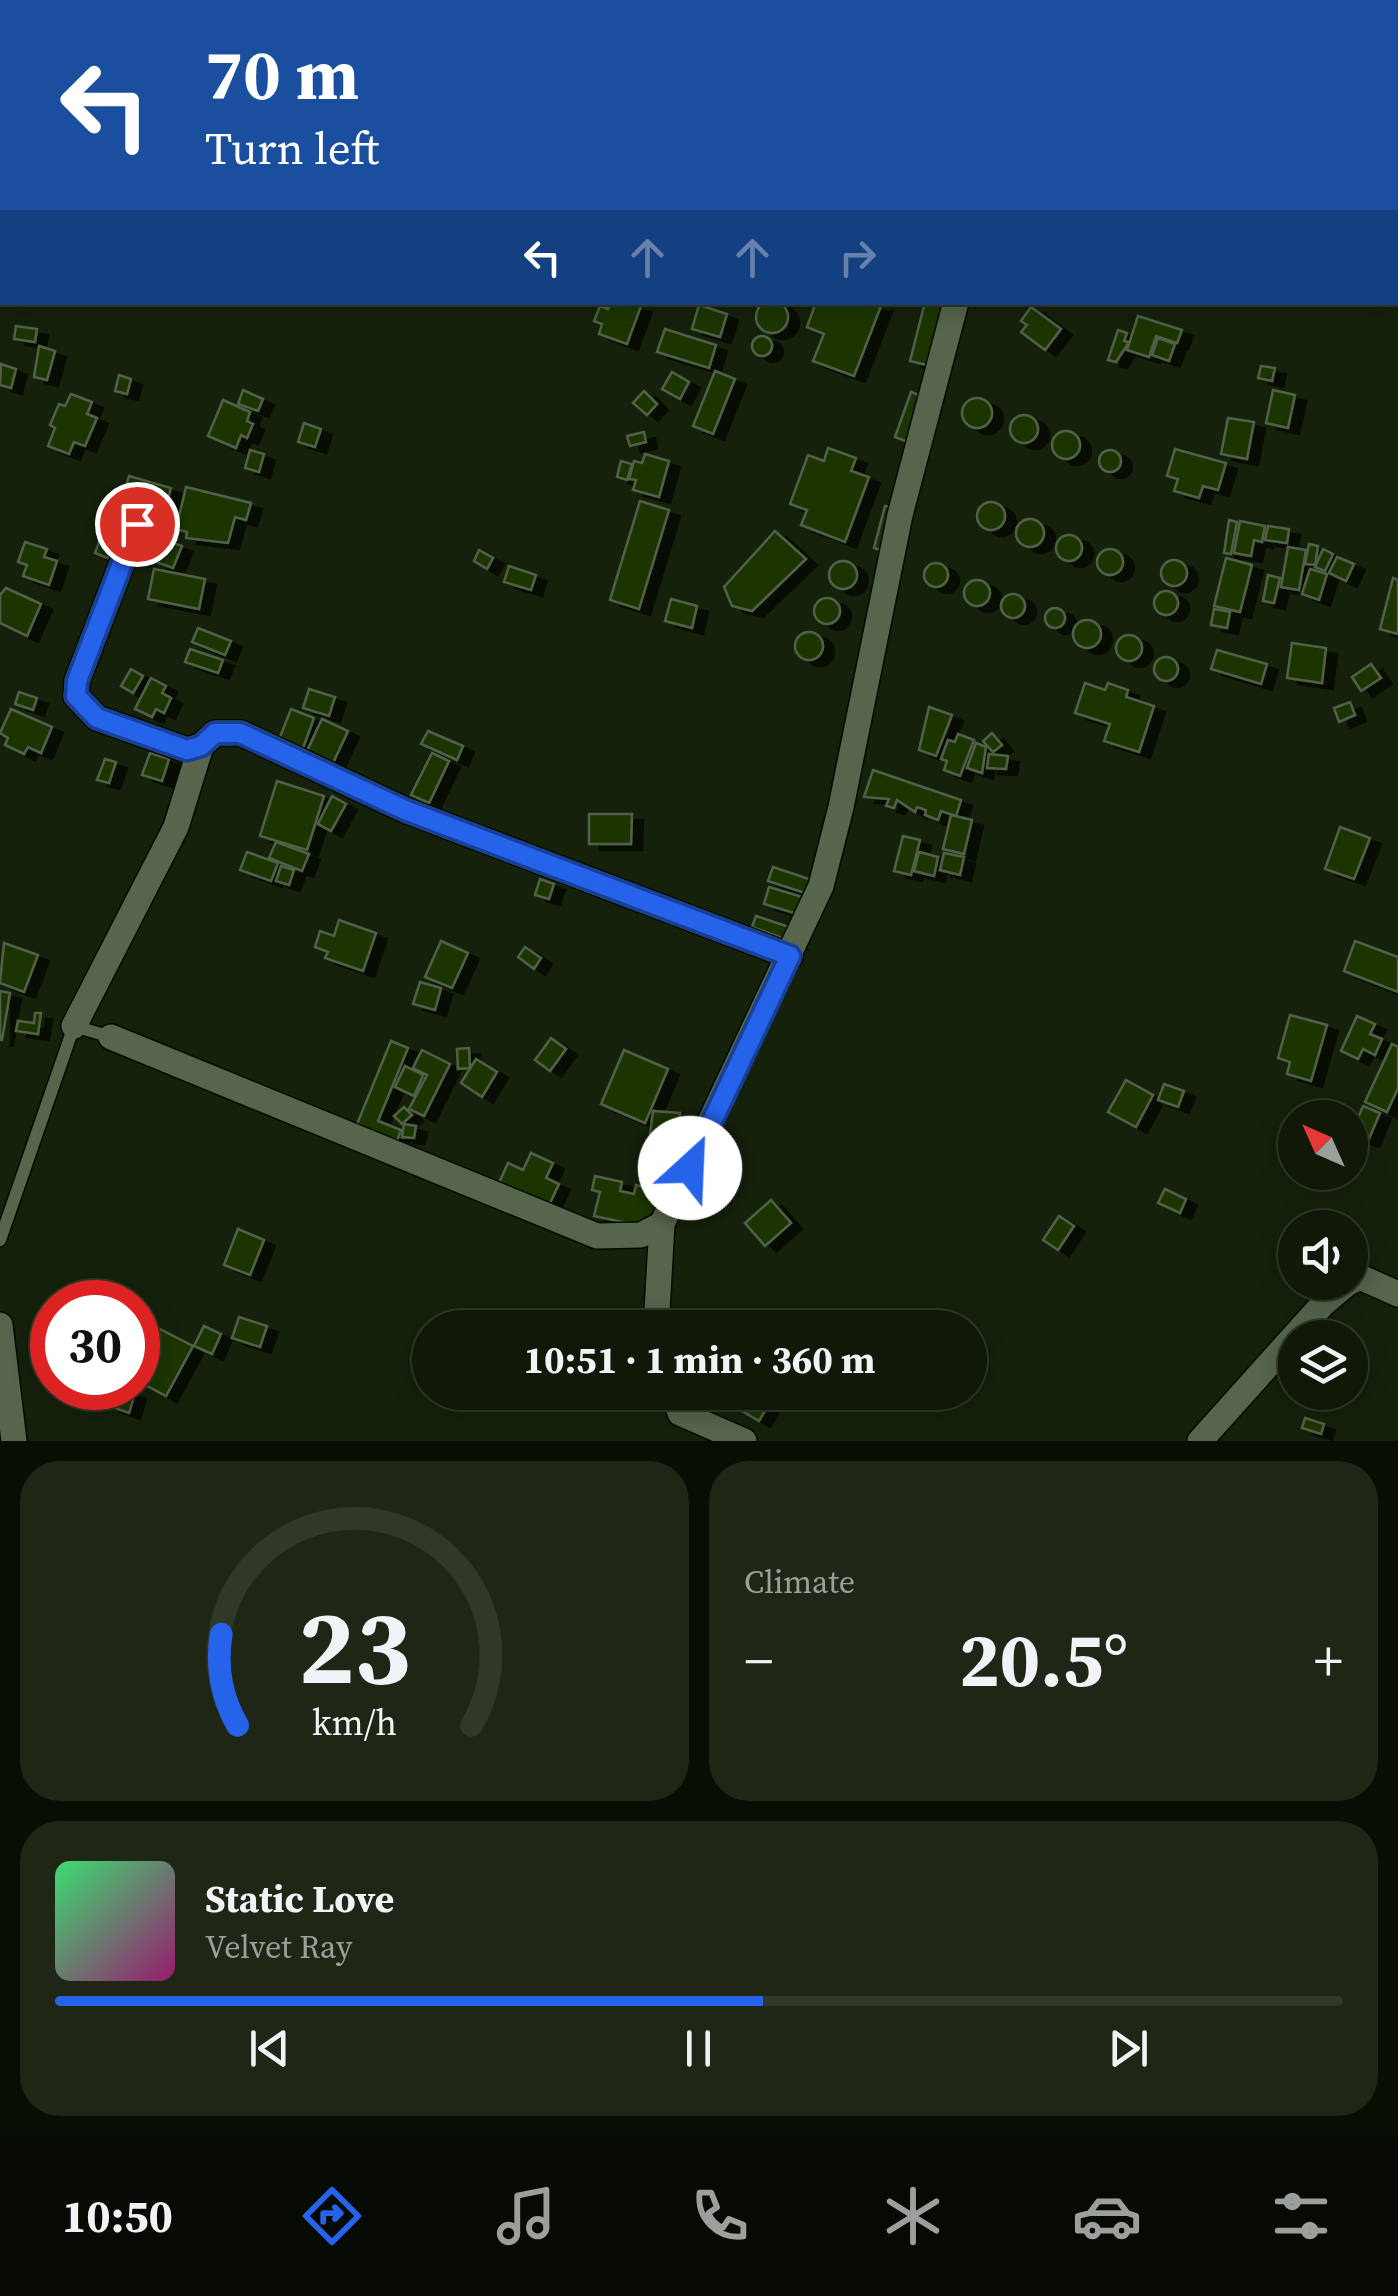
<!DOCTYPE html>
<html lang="en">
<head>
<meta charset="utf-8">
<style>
  :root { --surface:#101908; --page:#1e2616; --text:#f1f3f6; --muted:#9ca09c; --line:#303829; --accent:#2563eb }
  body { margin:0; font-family:"Source Serif 4",serif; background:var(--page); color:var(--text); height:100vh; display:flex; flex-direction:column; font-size:38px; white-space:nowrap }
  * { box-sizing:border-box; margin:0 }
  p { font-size:32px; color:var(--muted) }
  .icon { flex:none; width:55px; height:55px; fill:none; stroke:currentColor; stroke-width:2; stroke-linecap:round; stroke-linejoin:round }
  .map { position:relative; height:1441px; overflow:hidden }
  .side { display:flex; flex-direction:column; gap:20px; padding:20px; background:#090e04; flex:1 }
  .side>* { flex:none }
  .guide { position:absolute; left:0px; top:0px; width:1400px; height:305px; box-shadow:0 5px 25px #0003,0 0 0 2px var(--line); background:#1a4fa0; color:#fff; overflow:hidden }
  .needle { width:65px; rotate:315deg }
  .buttons { position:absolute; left:1278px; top:1100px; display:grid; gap:20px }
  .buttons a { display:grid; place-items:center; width:90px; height:90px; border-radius:50%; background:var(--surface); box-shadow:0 5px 25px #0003,0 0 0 2px var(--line); font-size:50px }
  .speed { position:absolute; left:30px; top:1280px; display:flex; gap:20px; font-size:50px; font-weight:700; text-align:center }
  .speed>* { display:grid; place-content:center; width:130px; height:130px; border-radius:50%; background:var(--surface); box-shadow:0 5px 25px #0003,0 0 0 2px var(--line); line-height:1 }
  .speed .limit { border:15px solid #d22; background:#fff; color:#111 }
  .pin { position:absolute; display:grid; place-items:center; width:85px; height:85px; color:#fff; margin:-42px; border:5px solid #fff; border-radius:50%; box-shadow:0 2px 10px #0007 }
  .me { position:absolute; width:110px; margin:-55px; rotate:25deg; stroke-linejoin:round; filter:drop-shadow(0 0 8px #0008) }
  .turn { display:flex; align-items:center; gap:35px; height:210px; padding:0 40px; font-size:45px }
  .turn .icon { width:130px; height:130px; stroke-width:2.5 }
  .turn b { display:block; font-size:70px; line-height:85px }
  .lanes { display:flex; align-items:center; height:95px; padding:0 40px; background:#0003; justify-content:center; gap:50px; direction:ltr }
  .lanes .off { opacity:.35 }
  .big { font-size:75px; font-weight:700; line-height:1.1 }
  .side .tile { flex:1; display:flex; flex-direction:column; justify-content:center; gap:15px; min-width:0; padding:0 35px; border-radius:40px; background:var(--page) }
  .side .dial { align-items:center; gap:0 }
  .dial svg { height:260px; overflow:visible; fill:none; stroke:var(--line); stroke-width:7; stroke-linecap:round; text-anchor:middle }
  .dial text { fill:var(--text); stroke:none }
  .song { display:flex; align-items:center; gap:30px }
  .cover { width:120px; height:120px; border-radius:15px; background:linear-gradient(135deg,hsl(140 70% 55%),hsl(320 70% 35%)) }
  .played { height:10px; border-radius:5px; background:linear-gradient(90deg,var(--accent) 55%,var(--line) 55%) }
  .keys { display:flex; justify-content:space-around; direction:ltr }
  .heat { display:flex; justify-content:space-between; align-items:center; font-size:55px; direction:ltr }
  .side .tiles { flex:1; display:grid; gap:20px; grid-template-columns:1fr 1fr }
  .tile:last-child { grid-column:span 2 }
  .trip { position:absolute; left:412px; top:1310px; width:575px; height:100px; border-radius:50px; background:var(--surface); box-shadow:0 5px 25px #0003,0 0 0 2px var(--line); font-weight:700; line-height:100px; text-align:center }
  .menu { display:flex; height:160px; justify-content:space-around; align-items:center; background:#060a03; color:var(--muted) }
  .menu .icon { width:70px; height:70px }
  .menu .selected { color:var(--accent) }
  .menu b { font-size:45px; color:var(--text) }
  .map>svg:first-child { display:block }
</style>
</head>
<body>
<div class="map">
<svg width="1398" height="1441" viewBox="0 0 1398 1441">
  <defs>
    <filter id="shadow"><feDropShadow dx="11" dy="6" stdDeviation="0" flood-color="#0009"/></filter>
  </defs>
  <rect width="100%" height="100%" fill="#15210b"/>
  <g fill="#1a3500" stroke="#526148" stroke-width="2.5" filter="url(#shadow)">
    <circle cx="772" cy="317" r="16"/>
    <polygon points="610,302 641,306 627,344 599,334 602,324 594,321 600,306 608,309"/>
    <polygon points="816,302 881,306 854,376 813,361 824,334 807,327"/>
    <polygon points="925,302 946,302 931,366 910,361"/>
    <polygon points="699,305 727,314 720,337 692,329"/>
    <polygon points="1031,307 1061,329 1045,350 1021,332 1027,325 1021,321"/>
    <polygon points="1138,316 1182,330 1177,343 1156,336 1149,357 1127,350"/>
    <polygon points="16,326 37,329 35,342 14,339"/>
    <polygon points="665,329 716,345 709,368 657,352"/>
    <polygon points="1118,330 1127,333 1124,341 1129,342 1116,362 1108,360"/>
    <circle cx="762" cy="346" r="10"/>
    <polygon points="1158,338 1175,344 1169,361 1152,355"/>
    <polygon points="39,346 55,351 47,380 34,377"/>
    <polygon points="1,364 16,369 11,388 0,385"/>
    <polygon points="1261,366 1275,368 1272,381 1258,378"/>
    <polygon points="715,371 735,379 713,434 693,426"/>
    <polygon points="672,372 689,382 680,399 662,389"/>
    <polygon points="119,375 131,379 127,394 115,391"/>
    <polygon points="243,390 263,399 258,411 238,404"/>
    <polygon points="1273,390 1295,395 1288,428 1266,423"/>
    <polygon points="644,391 657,404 647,415 633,403"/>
    <polygon points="911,392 924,397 908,442 895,437"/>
    <polygon points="71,394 92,402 87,414 97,418 85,446 74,442 69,454 48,446 55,428 50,425 59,404 65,406"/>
    <circle cx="977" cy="413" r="15"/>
    <polygon points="223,400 250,412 247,421 253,424 247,438 241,435 236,448 208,436"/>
    <circle cx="1024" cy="429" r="14"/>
    <polygon points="1228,418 1254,422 1247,459 1221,454"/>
    <polygon points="304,423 321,429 315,447 298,442"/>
    <circle cx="1066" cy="445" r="14"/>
    <polygon points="644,432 646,442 630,446 627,436"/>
    <polygon points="828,448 856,458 851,471 869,477 845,542 801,525 807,510 790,504 808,455 824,461"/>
    <polygon points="1175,449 1226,463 1218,490 1203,486 1199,498 1174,491 1178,479 1167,476"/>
    <polygon points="250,450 264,454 259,472 245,468"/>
    <circle cx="1110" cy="461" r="11"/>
    <polygon points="645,454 669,461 659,497 633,490 636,480 629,479 634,461 642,463"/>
    <polygon points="621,461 632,464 627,480 617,477"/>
    <polygon points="129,476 171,488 161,523 141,517 144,509 121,503"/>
    <polygon points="186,487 251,503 246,520 235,517 228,543 186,538 187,532 176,529"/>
    <polygon points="640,501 669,510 639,609 610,600"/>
    <circle cx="991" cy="516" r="14"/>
    <polygon points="885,506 896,508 885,551 874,548"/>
    <circle cx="1030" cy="533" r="14"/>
    <polygon points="1229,520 1237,522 1231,554 1224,553"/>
    <polygon points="1240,521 1265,526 1262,542 1254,540 1251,556 1234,553"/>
    <polygon points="1268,526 1289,529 1287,543 1265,540"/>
    <polygon points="775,531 806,559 752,611 732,606 724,587"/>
    <circle cx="1069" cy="548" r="13"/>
    <polygon points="101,537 124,546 118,562 95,553"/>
    <polygon points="164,540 182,546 173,568 156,562"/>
    <polygon points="25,542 47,549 44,557 57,561 49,585 23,576 27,565 18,562"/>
    <polygon points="1309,544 1318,546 1315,565 1305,564"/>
    <polygon points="1288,547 1306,550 1299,590 1281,587"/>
    <circle cx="1110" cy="562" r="13"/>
    <polygon points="1323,549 1333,554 1325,571 1315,567"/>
    <polygon points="479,550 493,558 487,569 474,561"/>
    <polygon points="1337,557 1354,564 1346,581 1329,573"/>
    <polygon points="1226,558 1252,565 1240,612 1214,606"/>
    <circle cx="1174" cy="573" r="13"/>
    <circle cx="843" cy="575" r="14"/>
    <circle cx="936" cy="575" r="12"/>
    <polygon points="509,566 536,575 531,590 504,582"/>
    <polygon points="154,569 205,579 199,609 148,599"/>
    <polygon points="1310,569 1327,574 1319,600 1302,594"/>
    <polygon points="1268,575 1280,578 1274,603 1263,601"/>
    <polygon points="1393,578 1398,580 1398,634 1380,629"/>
    <circle cx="977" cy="593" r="13"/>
    <polygon points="6,588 41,604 27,636 0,623 0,595"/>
    <circle cx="1166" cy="603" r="12"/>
    <circle cx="1013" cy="606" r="12"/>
    <circle cx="827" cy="611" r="13"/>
    <polygon points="671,599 697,606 692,628 665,621"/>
    <circle cx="1055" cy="618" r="10"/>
    <polygon points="1214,609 1230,612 1227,628 1211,625"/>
    <circle cx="1087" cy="634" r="14"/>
    <polygon points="198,628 231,641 225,655 192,642"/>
    <circle cx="809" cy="646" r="14"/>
    <circle cx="1129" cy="648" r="13"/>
    <polygon points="1292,643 1326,648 1322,683 1287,678"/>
    <polygon points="190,649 223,660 218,673 185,662"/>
    <polygon points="1217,650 1267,664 1261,684 1211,669"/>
    <circle cx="1166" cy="669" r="12"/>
    <polygon points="1371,664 1381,678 1361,691 1352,677"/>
    <polygon points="131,669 143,676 133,693 121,686"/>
    <polygon points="151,678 166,686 162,693 171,698 164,713 156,709 152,717 135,709"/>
    <polygon points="1085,683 1105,690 1108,683 1128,690 1126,697 1154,706 1139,752 1104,741 1110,724 1075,713"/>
    <polygon points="309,689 335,697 329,716 303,708"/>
    <polygon points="19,692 37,698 33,710 15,704"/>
    <polygon points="1350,702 1355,715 1339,722 1334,708"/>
    <polygon points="929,707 952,715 936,756 919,750"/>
    <polygon points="11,709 52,727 41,753 28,747 24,754 5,745 8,738 0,733"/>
    <polygon points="291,709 314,718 302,751 278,742"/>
    <polygon points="322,719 348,731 333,763 307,751"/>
    <polygon points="428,731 463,746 457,760 421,744"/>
    <polygon points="992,733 1002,745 993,752 983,741"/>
    <polygon points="958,734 974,740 960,776 944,770 947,761 941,759 948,740 955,742"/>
    <polygon points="976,743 986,747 982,773 967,768"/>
    <polygon points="150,753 169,759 162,781 142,775"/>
    <polygon points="432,753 449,761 429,803 411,795"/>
    <polygon points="989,754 1008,756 1006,769 987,768"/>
    <polygon points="105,759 116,762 109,783 97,780"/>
    <polygon points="873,770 961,800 956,816 941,811 938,820 925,815 926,810 917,807 915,812 897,800 894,808 886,806 889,799 864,797"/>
    <polygon points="277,781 324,796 307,850 260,836"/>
    <polygon points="332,796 346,804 331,831 318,824"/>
    <polygon points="589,814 632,814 631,844 589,844"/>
    <polygon points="951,815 972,820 964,854 943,849"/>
    <polygon points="1340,827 1370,838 1354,879 1325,869"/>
    <polygon points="903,836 920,840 911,875 894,871"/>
    <polygon points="276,842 309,854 302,871 269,858"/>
    <polygon points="247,852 278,863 271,881 240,870"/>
    <polygon points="919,852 938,857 934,876 914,871"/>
    <polygon points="944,853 964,857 960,875 940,870"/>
    <polygon points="281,866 294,870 289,885 276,881"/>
    <polygon points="773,867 818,882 814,896 768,881"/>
    <polygon points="540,879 554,884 549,899 535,895"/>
    <polygon points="769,887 809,899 804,916 764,904"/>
    <polygon points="756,916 789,927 796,943 752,927"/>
    <polygon points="339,920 376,933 363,971 325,958 328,952 315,947 320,931 334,936"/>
    <polygon points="441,941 468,953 452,988 425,977"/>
    <polygon points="1355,941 1398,957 1398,992 1344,971"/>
    <polygon points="4,943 38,955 24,992 0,983"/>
    <polygon points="525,947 541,958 534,969 518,957"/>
    <polygon points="420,982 441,988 435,1010 413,1004"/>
    <polygon points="0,991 10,993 2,1040 0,1040"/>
    <polygon points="35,1013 41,1013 38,1034 16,1031 18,1021 34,1023"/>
    <polygon points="1290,1015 1327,1025 1311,1081 1287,1074 1290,1062 1278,1058"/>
    <polygon points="1357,1016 1375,1024 1370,1034 1382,1039 1375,1055 1363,1049 1358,1059 1341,1051"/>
    <polygon points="551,1038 566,1049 550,1071 535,1060"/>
    <polygon points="391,1041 408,1048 378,1121 401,1130 395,1146 355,1129"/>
    <polygon points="1392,1044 1398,1047 1398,1088 1387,1112 1365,1102"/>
    <polygon points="469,1048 470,1068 458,1069 457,1049"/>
    <polygon points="422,1050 450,1064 424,1116 409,1109 427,1075 413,1068"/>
    <polygon points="624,1050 668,1069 645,1123 601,1104"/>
    <polygon points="476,1059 497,1072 482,1097 461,1083"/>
    <polygon points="405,1066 423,1075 414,1096 395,1087"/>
    <polygon points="1126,1080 1153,1095 1136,1127 1108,1112"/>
    <polygon points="1164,1084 1184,1091 1178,1107 1158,1100"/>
    <polygon points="1363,1106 1380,1113 1368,1141 1351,1134"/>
    <polygon points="404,1107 412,1115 402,1124 394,1116"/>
    <polygon points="653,1111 680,1113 677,1136 650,1134"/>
    <polygon points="404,1124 416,1126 414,1138 402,1137"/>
    <polygon points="531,1153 553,1163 546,1178 559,1184 548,1207 498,1185 508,1163 523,1170"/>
    <polygon points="595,1176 622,1182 620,1191 634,1194 636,1185 661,1191 652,1228 594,1216 600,1192 592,1190"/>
    <polygon points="1165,1189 1186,1199 1180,1213 1158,1203"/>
    <polygon points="771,1200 791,1223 765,1246 745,1223"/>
    <polygon points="1059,1216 1074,1226 1058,1250 1043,1240"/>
    <polygon points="238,1229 264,1240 250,1275 224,1265"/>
    <polygon points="239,1317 267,1326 260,1347 232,1338"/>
    <polygon points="152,1325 193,1346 166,1396 138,1381 138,1352"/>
    <polygon points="204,1326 221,1334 212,1354 194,1346"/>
    <polygon points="115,1388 135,1393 129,1413 109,1406"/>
    <polygon points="732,1392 776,1392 759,1421 727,1402"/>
    <polygon points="1305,1418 1324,1424 1321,1434 1302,1428"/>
  </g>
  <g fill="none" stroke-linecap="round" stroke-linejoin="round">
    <g stroke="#030b00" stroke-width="15">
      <g id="lane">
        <polyline points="860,2 861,0"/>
        <polyline points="0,1240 74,1026 111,1037"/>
      </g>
    </g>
    <g stroke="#030b00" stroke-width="28">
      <g id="street">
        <polyline points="108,2 109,0"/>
        <polyline points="1042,2 1042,0"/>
        <polyline points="0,159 2,155"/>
        <polyline points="137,524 77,681 76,696 97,718 187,750 201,746 215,733 241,733 405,810 790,956"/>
        <polyline points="74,1026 176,827 201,746"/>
        <polyline points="111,1037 597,1236 641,1235 662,1224 821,886 841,807 900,515 956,302"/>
        <polyline points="1350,1282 1360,1277 1398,1294"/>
        <polyline points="0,1325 14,1441"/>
        <polyline points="656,1328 662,1224"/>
        <polyline points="673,1392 680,1413 744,1441"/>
        <polyline points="1200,1441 1323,1304 1349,1282"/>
      </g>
    </g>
    <use href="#lane" stroke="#56654c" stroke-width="12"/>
    <use href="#street" stroke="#56654c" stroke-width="25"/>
  </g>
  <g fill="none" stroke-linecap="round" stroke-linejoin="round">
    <g stroke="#184099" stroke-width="25">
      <polyline id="route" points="137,524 77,681 76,696 97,718 187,750 201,746 215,733 240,733 405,810 790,956 690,1168"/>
    </g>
    <use href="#route" stroke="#2563eb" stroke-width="18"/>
  </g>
</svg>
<div class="buttons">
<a><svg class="needle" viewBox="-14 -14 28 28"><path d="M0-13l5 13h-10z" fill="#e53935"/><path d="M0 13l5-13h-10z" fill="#9ca09c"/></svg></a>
<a><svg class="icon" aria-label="sound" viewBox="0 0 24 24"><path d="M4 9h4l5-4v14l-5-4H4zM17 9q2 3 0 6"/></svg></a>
<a><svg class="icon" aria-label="layers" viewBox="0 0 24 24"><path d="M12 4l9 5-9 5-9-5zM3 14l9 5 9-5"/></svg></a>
</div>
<div class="speed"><div class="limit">30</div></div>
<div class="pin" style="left:137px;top:524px;background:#d93025"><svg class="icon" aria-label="arrive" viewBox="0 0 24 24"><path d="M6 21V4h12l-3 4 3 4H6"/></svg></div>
<svg class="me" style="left:690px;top:1168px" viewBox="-20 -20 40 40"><circle r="19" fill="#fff"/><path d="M0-13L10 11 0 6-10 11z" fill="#2563eb"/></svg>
<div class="trip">10:51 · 1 min · 360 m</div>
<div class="guide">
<div class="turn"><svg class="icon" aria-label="left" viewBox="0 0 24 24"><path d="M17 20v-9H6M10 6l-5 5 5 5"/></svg><div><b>70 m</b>Turn left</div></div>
<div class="lanes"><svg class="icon" aria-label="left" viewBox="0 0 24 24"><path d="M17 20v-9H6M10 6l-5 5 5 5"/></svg><svg class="icon off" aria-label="ahead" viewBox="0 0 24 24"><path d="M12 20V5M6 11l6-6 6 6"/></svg><svg class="icon off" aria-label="ahead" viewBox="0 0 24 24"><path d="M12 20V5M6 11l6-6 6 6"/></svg><svg class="icon off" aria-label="right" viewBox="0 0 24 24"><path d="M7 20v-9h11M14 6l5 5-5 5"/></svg></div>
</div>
</div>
<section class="side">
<div class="tiles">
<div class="tile dial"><svg viewBox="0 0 100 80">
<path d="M14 69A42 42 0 1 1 86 69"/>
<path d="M14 69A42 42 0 0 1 9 41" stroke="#2563eb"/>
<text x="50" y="56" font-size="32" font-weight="700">23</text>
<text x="50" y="72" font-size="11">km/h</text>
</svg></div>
<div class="tile"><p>Climate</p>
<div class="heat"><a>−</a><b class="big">20.5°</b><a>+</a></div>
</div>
<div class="tile">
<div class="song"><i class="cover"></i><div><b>Static Love</b><p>Velvet Ray</p></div></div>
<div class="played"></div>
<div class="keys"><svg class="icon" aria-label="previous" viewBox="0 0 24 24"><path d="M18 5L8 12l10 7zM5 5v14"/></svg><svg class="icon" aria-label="pause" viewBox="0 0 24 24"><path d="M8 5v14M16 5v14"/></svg><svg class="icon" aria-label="next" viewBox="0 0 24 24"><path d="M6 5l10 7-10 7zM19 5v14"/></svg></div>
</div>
</div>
</section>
<nav class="menu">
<b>10:50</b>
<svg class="icon selected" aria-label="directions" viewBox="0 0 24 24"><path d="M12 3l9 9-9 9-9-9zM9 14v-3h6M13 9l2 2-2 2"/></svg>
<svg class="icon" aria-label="music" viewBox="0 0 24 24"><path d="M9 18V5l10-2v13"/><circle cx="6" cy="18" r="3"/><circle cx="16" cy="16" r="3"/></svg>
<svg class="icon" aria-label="phone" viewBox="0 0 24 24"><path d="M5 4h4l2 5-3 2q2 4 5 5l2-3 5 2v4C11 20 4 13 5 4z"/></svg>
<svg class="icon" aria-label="climate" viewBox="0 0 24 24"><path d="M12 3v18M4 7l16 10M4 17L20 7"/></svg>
<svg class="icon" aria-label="car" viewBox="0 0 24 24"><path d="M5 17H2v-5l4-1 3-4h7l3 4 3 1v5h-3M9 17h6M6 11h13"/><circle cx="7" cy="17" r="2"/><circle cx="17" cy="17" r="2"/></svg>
<svg class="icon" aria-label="filters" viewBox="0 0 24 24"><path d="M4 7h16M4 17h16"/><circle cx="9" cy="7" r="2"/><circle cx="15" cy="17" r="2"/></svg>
</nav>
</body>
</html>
